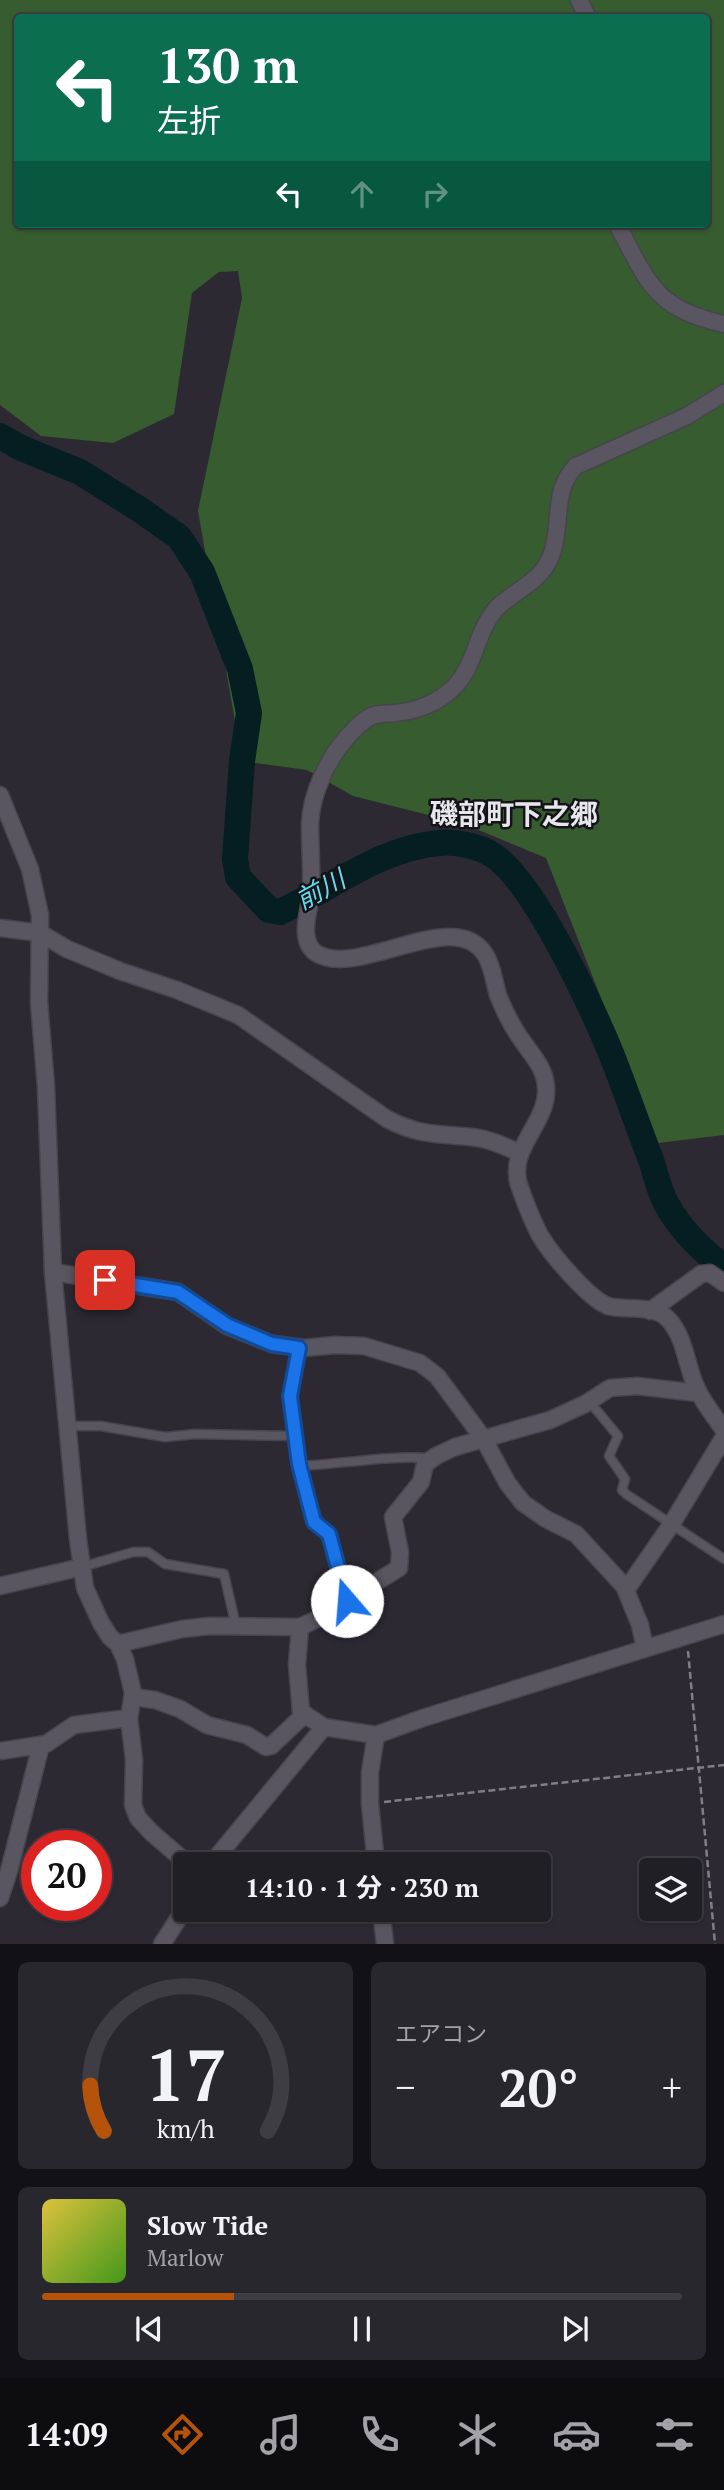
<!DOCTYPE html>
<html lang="ja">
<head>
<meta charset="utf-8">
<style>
  :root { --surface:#211f26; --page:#29272e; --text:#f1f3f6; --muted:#a2a2a7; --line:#3e3d43; --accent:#b45309 }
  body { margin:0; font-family:"PT Serif","Noto Sans JP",serif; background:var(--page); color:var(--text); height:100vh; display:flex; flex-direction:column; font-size:26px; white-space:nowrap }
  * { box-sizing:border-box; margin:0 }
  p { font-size:23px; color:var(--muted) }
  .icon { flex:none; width:38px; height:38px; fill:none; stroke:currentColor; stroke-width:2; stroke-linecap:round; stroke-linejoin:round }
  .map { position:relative; height:1944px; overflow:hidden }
  .side { display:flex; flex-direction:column; gap:18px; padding:18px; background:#121115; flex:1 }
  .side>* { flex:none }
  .banner { position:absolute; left:14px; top:14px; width:696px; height:214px; border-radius:7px; box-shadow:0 2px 5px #0004,0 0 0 2px var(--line); background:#0b6e4f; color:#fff; overflow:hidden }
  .tools { position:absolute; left:639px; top:1858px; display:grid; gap:14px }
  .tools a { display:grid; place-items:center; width:63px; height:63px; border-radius:7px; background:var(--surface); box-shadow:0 2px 5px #0004,0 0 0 2px var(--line); font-size:35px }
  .speed { position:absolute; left:21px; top:1830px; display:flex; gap:14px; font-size:35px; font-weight:700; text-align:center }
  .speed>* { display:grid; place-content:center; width:91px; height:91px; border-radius:50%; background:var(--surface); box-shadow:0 2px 5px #0004,0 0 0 2px var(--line); line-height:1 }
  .speed .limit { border:10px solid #d22; background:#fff; color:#111 }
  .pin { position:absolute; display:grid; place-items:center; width:60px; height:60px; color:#fff; margin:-30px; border-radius:14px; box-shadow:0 4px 10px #0006 }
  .me { position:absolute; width:77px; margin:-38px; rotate:342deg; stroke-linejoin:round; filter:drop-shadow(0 0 5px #0008) }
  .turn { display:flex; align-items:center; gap:24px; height:147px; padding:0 28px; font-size:32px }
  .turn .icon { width:91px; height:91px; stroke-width:2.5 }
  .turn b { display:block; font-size:49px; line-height:60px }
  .lanes { display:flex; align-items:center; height:66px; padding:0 28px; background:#0003; justify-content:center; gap:35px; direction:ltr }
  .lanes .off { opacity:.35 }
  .big { font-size:52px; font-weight:700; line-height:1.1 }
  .side .widget { flex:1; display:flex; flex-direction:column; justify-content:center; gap:10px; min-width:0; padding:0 24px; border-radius:10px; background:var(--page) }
  .side .dial { align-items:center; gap:0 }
  .dial svg { height:182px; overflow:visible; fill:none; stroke:var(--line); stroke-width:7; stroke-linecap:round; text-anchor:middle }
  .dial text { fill:var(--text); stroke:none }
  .song { display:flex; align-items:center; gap:21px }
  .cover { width:84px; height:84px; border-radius:10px; background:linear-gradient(135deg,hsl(50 70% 55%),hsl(100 70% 35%)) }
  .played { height:7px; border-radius:4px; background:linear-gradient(90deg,var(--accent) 30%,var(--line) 30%) }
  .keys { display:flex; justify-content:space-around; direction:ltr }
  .heat { display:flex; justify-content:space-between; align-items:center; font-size:38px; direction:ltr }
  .side .tiles { flex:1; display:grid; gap:18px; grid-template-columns:1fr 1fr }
  .widget:last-child { grid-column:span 2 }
  .trip { position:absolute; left:173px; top:1852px; width:378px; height:70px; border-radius:7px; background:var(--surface); box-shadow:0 2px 5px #0004,0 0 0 2px var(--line); font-weight:700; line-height:70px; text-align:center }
  .tab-bar { display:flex; height:112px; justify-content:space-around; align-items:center; background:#0d0c0f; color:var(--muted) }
  .tab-bar .icon { width:49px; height:49px }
  .tab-bar .active { color:var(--accent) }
  .tab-bar b { font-size:32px; color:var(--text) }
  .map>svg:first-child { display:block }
</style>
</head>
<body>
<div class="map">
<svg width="724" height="1944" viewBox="0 0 724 1944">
  <rect width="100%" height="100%" fill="#2c2933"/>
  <path fill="#365c30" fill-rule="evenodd" d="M0 0H724V1135L658 1143 546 858 464 824 353 796 307 770 242 761 198 511 242 298 238 271 219 272 192 293 174 414 113 443 41 436 0 405ZM18 18H707V224H18Z"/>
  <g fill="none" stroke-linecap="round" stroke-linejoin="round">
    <path stroke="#041e22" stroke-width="26" d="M0 436 21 448 80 472 139 509 179 537 202 572 240 669 249 713 242 761 235 859 238 877 269 910 280 912C332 888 380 848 439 843 454 841 478 846 491 854 533 878 598 1018 616 1066 628 1097 639 1129 651 1160 656 1175 659 1191 667 1205 681 1230 701 1250 724 1267"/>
    <g stroke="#47454c" stroke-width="11">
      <g id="service">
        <polyline points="299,1348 290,1396 292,1425 299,1464 314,1522 329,1534 347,1601"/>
        <polyline points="589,1401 618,1436 609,1456 625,1479 622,1490 626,1494 724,1559"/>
        <polyline points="67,1426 101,1426 165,1437 195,1434 294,1436"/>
        <path d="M299 1466C343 1464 387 1455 430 1458"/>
        <polyline points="82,1567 133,1552 148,1552 165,1564 224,1574 236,1626"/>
      </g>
    </g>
    <g stroke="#47454c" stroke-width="19">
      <g id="minor">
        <polyline points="579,0 588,18"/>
        <path d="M617 224C648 282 654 309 724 324"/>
        <path d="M724 393 687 416 576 466C549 492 565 534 547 564 536 584 510 593 495 610 475 634 476 666 453 688 438 703 416 711 396 713 389 714 382 713 375 715 364 718 356 728 348 736 328 758 311 794 310 824 310 847 312 871 311 894 309 912 298 940 316 953 359 980 456 903 486 956 493 968 494 982 498 995 503 1008 510 1022 517 1033 530 1054 548 1068 546 1094 544 1126 508 1150 519 1185 525 1202 532 1221 541 1237 552 1255 589 1299 608 1306 626 1311 655 1304 668 1319 686 1338 686 1367 697 1389 704 1404 715 1417 724 1430"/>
        <polyline points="0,795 30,869 40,915 39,1002 46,1087 53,1272 78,1539 85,1588 101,1623 110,1637 118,1644 125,1659 133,1693 129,1718 74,1725 46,1744 0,1751"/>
        <path d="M0 928 40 933 67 949 120 971 177 990 238 1015 387 1119C421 1137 442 1133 478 1138 493 1140 506 1147 520 1153"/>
        <polyline points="53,1272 178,1292 227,1326 272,1344 304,1348 335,1345 364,1346 420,1363 437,1376 483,1438 508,1484 523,1503 546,1519 576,1534 624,1586 640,1625 645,1648"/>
        <polyline points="650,1311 701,1274 710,1273 724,1283"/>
        <polyline points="0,1586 82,1567"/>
        <polyline points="626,1590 671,1525 724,1437"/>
        <polyline points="300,1627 297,1665 301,1712 324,1727 376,1735 423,1718 724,1624"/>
        <polyline points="118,1644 182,1629 209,1626 300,1627 317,1619 399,1568 400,1552 393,1517 421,1482 425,1464 436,1456 455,1447 550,1420 585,1404 610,1388 637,1386 698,1393"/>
        <polyline points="133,1697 155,1700 180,1709 207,1725 247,1735 266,1747 271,1746 305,1714"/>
        <polyline points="129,1718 134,1760 133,1805 138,1818 152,1833 188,1864"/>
        <polyline points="211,1864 324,1727"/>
        <polyline points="376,1864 370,1804 370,1772 376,1735"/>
        <polyline points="0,1898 9,1871 41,1745"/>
        <polyline points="381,1909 385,1944"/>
        <polyline points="162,1944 186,1907"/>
      </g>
    </g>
    <g stroke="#807e86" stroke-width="2.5" stroke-dasharray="7 3.5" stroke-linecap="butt">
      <polyline points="688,1651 715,1944"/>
      <polyline points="384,1802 724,1765"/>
    </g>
    <use href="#service" stroke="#595661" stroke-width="8"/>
    <use href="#minor" stroke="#595661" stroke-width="16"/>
  </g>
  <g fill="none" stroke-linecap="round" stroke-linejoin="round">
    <g stroke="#114b97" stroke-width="18">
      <polyline id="route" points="105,1280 178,1292 227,1325 272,1344 299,1348 290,1396 299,1464 314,1522 329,1534 347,1601"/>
    </g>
    <use href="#route" stroke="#1a73e8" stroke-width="12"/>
  </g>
  <g text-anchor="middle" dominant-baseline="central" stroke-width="5" stroke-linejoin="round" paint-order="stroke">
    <g font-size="26" font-style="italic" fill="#62dcf1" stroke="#141317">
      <text transform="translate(320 889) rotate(-29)">前川</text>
    </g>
    <g font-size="28" font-weight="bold" fill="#e7e6ec" stroke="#141317">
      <text x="514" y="813">磯部町下之郷</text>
    </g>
  </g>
</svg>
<div class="tools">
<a><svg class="icon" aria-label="layers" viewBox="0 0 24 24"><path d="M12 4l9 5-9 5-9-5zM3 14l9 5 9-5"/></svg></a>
</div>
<div class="speed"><div class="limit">20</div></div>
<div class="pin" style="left:105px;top:1280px;background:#d93025"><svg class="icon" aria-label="arrive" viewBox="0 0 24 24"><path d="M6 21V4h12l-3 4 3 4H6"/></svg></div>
<svg class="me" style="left:347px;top:1601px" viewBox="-20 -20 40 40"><circle r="19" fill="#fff"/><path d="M0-13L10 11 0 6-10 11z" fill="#1a73e8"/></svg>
<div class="trip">14:10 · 1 分 · 230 m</div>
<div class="banner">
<div class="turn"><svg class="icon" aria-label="left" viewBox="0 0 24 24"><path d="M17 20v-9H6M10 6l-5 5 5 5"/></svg><div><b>130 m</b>左折</div></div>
<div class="lanes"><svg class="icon" aria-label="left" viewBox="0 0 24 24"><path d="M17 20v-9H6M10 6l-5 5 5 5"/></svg><svg class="icon off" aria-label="ahead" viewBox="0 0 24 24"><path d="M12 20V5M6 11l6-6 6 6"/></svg><svg class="icon off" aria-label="right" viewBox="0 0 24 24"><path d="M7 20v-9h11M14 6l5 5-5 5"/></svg></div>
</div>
</div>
<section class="side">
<div class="tiles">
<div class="widget dial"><svg viewBox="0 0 100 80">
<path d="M14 69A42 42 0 1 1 86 69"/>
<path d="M14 69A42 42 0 0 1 8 49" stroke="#b45309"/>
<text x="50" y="56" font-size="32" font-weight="700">17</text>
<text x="50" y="72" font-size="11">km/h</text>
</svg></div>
<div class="widget"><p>エアコン</p>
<div class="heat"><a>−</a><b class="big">20°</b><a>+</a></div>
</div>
<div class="widget">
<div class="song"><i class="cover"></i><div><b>Slow Tide</b><p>Marlow</p></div></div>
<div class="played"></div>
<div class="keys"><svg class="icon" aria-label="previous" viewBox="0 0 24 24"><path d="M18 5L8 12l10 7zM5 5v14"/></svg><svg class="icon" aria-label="pause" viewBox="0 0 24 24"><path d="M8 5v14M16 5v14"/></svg><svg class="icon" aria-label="next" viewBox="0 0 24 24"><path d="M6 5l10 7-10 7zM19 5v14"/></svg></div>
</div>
</div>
</section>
<nav class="tab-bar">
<b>14:09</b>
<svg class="icon active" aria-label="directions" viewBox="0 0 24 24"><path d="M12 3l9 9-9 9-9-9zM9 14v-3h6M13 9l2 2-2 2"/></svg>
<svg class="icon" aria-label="music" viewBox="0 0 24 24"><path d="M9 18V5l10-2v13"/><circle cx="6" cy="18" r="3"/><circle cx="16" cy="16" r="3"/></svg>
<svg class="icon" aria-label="phone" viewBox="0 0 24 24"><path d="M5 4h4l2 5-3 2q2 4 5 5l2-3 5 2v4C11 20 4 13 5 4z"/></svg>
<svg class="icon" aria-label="climate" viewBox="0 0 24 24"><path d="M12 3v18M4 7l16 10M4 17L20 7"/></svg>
<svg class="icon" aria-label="car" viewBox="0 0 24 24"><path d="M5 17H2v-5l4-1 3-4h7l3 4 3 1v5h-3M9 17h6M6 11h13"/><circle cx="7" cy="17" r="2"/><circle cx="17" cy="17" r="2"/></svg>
<svg class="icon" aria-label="filters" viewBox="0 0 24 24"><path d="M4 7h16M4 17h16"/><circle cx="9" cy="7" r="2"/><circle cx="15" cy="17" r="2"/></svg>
</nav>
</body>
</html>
